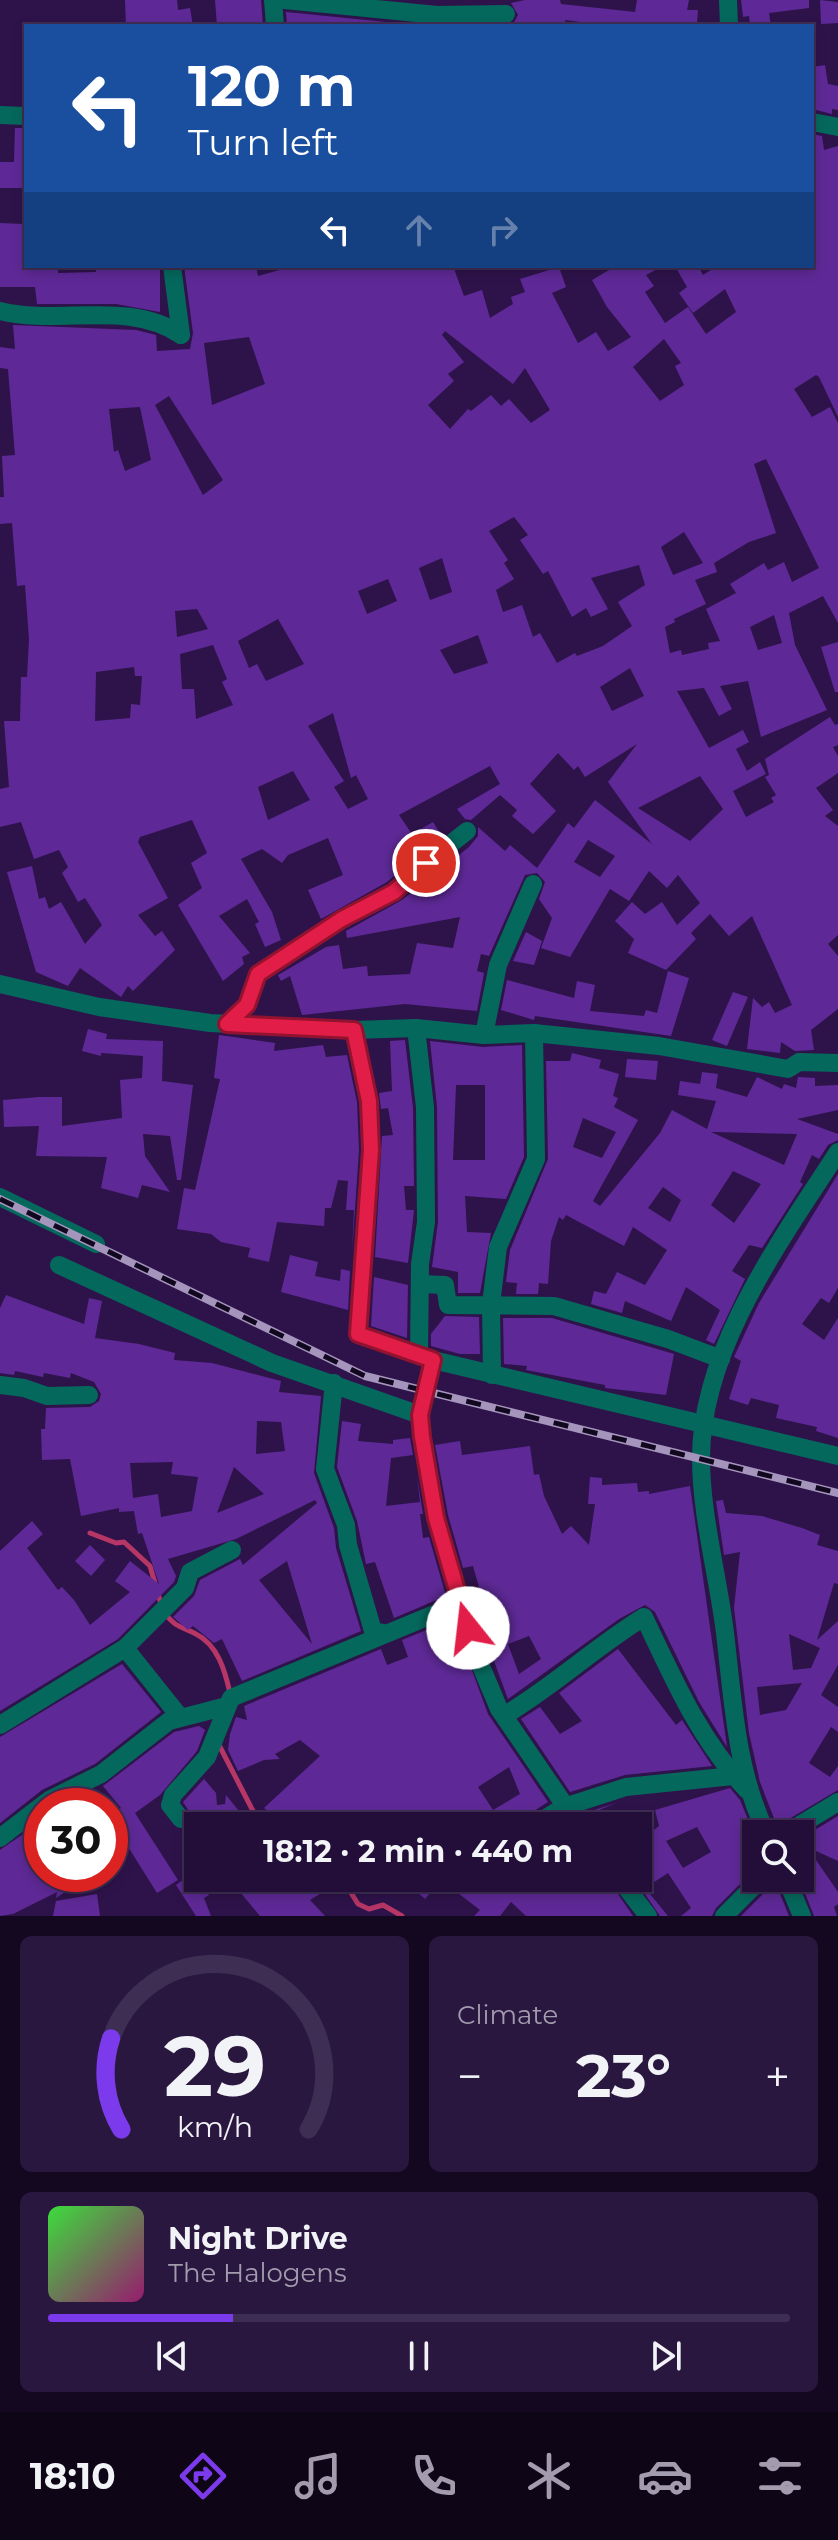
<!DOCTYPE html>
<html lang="en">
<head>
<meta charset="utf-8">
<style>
  :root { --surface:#220e38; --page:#2a1740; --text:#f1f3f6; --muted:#a29cae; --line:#3f2e53; --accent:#7c3aed }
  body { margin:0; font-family:Montserrat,sans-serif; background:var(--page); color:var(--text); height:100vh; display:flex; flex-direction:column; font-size:30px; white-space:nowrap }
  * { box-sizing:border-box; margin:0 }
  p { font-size:26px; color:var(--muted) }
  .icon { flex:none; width:44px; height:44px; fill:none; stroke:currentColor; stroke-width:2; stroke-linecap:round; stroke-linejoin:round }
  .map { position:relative; height:1916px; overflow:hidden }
  .sheet { display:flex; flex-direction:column; gap:20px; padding:20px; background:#13081f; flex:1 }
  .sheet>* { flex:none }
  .banner { position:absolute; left:24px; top:24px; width:790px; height:244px; border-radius:0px; box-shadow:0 4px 12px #0003,0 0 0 2px var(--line); background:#1a4fa0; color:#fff; overflow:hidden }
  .tools { position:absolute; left:742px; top:1820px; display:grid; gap:16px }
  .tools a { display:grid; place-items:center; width:72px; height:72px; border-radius:0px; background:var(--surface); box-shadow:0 4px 12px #0003,0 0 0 2px var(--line); font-size:40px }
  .speed { position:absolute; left:24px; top:1788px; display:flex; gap:16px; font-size:40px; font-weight:700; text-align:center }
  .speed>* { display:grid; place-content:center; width:104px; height:104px; border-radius:50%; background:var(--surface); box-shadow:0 4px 12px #0003,0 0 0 2px var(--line); line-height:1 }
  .speed .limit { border:12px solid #d22; background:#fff; color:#111 }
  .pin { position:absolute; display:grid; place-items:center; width:68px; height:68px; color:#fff; margin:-34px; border:4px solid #fff; border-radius:50%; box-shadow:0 2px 8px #0007 }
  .me { position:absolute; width:88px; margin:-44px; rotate:344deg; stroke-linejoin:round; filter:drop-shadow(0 0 6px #0008) }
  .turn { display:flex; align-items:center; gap:28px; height:168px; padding:0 32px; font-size:36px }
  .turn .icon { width:104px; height:104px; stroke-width:2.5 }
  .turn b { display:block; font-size:56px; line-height:68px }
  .lanes { display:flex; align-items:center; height:76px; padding:0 32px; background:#0003; justify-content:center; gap:40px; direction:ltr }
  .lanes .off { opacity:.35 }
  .big { font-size:60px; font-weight:700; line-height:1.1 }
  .sheet .tile { flex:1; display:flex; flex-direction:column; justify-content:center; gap:12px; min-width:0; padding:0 28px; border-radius:12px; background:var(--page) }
  .sheet .dial { align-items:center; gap:0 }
  .dial svg { height:208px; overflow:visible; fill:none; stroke:var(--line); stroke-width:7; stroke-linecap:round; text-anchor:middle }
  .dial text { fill:var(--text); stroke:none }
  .song { display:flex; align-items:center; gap:24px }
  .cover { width:96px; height:96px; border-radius:12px; background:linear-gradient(135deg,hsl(120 70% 55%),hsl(320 70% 35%)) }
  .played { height:8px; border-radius:4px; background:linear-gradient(90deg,var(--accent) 25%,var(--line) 25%) }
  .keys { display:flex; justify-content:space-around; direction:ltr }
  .heat { display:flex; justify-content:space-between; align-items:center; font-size:44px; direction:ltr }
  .sheet .tiles { flex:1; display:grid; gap:20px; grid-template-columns:1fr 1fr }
  .tile:last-child { grid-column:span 2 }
  .trip { position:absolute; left:184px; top:1812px; width:468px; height:80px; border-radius:0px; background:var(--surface); box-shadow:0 4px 12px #0003,0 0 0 2px var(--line); font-weight:700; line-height:80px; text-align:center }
  .tab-bar { display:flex; height:128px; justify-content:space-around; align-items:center; background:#0e0616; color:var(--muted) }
  .tab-bar .icon { width:56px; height:56px }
  .tab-bar .active { color:var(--accent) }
  .tab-bar b { font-size:36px; color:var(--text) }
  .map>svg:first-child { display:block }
</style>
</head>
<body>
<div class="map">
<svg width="838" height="1916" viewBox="0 0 838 1916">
  <rect width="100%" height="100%" fill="#2e134b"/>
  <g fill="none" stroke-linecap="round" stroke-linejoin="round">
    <g stroke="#b63666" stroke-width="5">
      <polyline points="90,1533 116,1543 124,1542 150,1566 161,1604"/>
      <path d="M165 1613C174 1627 183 1627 196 1634 218 1645 225 1671 230 1693"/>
      <polyline points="219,1745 253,1811 273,1826"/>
      <polyline points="342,1878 358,1904 369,1909 383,1905 402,1916"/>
    </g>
  </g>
  <g fill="#5e2996" fill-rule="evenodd">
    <polygon points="125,0 177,0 178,10 190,8 193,26 126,26"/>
    <polygon points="215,0 261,0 263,26 217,26"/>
    <polygon points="525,0 560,0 561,4 635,12 637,0 689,0 687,10 698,10 697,23 685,22 685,26 612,26 565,20 566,26 506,26 513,24 518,15 511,3"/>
    <polygon points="741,0 809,0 809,8 769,13 771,26 750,26 749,16 743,17"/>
    <polygon points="820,0 838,2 838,23 821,24"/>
    <polygon points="286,12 426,26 287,26"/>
    <polygon points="825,65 828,84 838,86 838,110 832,109 832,114 816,110 812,67"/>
    <polygon points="15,128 26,128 26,188 0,188 0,162 14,162"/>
    <path d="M812 134 822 136 824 150 838 146V417L819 377 816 375 794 389 812 417 830 407 838 423V623L823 596 789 613 795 645 827 710 761 737 748 681 720 686 732 709 719 716 704 688 677 691 709 748 743 730 749 742 736 749 747 771 760 762 766 774 733 791 746 817 774 802 771 798 776 795 765 777 769 775 765 759 830 717 835 725 838 724V745L833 747 838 756V773L816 788 833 810 825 816 838 826V935L828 944 838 956V1009L811 1030 814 1050 795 1051 781 1042 780 1053 747 1049 753 998 762 1007 769 1002 775 1013 792 1005 752 916 729 936 710 914 691 933 696 939 666 970 628 953 634 939 615 921 632 902 645 914 662 902 677 925 700 903 678 875 667 888 649 871 629 901 610 889 570 957 541 948 552 918 539 899 545 882 537 873 525 875 489 956 481 954 477 971 484 973 477 1011 405 1004 302 1015 290 976 281 981 278 975 326 947 339 945 343 969 367 966 368 976 410 974 417 943 453 948 460 917 347 938 346 931 402 900 469 847 478 836V827L505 851 510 845 537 868 568 823 574 828 595 800 652 844 608 782 637 744 585 777 578 766 574 770 558 753 530 784 556 811 533 834 512 816 517 810 500 795 471 820 465 819 457 809 500 784 490 766 399 815 412 834 433 822 441 835 421 847 424 850 387 882 321 919 308 890 343 875 328 838 288 855 282 863 262 849 241 859 272 912 281 940 265 947 255 924 259 922 247 899 219 916 250 953 242 957 244 964 223 981 178 905 202 888 191 863 207 853 192 820 140 837 138 842 168 898 138 915 155 936 162 931 175 950 133 991 128 986 121 997 80 968 68 986 36 972 7 872 32 866 39 899 45 897 49 909 61 902 85 944 102 925 85 898 78 902 62 873 68 867 59 850 34 859 21 822 0 827V789L9 787 4 721H20L21 677H27L29 640 25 585 17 586 12 523 0 524V497H4L2 456 15 455 8 369 0 368V347L15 349 13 325 136 330 156 335 157 351 190 349 193 333 184 266H256L258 276 283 269 282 266H453L464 296 482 290 490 318 513 304 511 297 525 292 520 279 559 267 566 287 552 293 578 343 596 332 608 351 631 337 607 307 592 280 616 266H663L646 275 654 286 645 292 665 323 688 307 706 334 736 312 725 289 693 313 679 293 687 287 675 266H698L703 275 717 266H812ZM445 331 513 384 525 368 550 410 531 423 509 399 501 406 491 395 471 411 468 409 450 429 428 405 454 381 448 374 464 362 442 335ZM249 337 265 384 212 405 204 343ZM664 339 681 363 675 366 684 385 660 401 633 367ZM169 396 223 480 203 495 155 405ZM140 407 151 460 125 471 118 450 114 452 109 409ZM766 459 819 568 792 582 784 562 768 570 764 563 730 584 736 593 706 609 720 641 708 643 709 649 682 655 681 650 670 653 665 627 675 622 674 619 706 604 695 580 717 572 714 563 749 542 776 533 754 464ZM514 517 528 535 520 540 543 574 548 571 572 617 586 608 591 617 608 609 591 578 639 565 645 585 618 602 632 626 603 646 577 656 575 653 557 663 540 633 533 637 522 605 503 612 496 590 514 579 504 563 508 560 489 531ZM684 532 703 563 673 575 661 547ZM442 558 452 592 430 600 419 568ZM388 579 397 601 367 614 358 591ZM197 609 208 629 177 637 175 611ZM774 615 782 643 758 650 750 627ZM278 619 304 664 266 681 257 664 249 668 238 641ZM478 635 488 663 454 674 440 650ZM213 645 227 679 222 682 233 705 196 719 194 689H182L180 654ZM134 667 135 676H142L140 705 131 704 130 718 95 721 96 672ZM630 668 644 696 612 711 600 687ZM333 713 351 778 356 775 368 799 348 809 334 787 344 781 308 726ZM293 771 310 800 268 820 258 787ZM700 776 723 809 690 841 638 808ZM588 840 615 856 600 877 574 862Z"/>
    <polygon points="0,223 23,224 24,266 58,266 58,273 96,272 96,266 160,266 160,312 116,304 37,304 35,287 0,287"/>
    <polygon points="838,642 838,692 835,692 821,647"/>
    <polygon points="526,932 542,941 534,965 513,961"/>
    <polygon points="668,971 689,978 671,1036 535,1016 534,1020 501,1010 507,980 574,998 577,981 595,985 590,1011 644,1016 646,1010 657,1013"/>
    <polygon points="733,992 748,997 727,1046 712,1040"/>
    <polygon points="88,1029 107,1034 106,1039 163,1041 162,1081 193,1085 181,1180 177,1180 170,1136 143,1134 145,1156 170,1192 142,1185 138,1198 101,1188 107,1157 36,1156 39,1126 4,1127 3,1100 39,1097 62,1097 62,1126 122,1118 120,1080 142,1078 143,1056 101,1053 101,1056 82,1051"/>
    <polygon points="219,1035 275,1043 274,1051 323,1045 326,1057 347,1055 357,1102 359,1150 352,1253 354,1210 346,1210 348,1181 338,1180 331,1208 325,1208 324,1226 277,1222 269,1262 248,1257 250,1248 221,1242 211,1234 177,1229 184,1188 195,1190 220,1079 214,1078"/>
    <polygon points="405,1040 413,1108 414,1186 404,1186 406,1210 414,1210 408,1263 375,1257 382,1136 393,1135 388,1108 381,1109 379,1093 392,1091 390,1041"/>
    <path d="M430 1041 483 1047 522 1045 524 1157 506 1199 465 1196 467 1232 491 1233 480 1293H458V1272L432 1267 438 1222 437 1107ZM456 1085H485V1160H453Z"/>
    <path d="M572 1053 601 1060 599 1068 619 1074 613 1096 618 1098 614 1107 638 1120 593 1201 600 1206 660 1133 672 1110 707 1129 716 1101 678 1095 680 1081 700 1084 702 1072 718 1074 716 1088 747 1097 757 1077 782 1089 784 1084 796 1088 798 1077 815 1078V1086L838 1085V1110L797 1119 838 1134V1140L828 1145 819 1159 812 1155 800 1182 803 1184 762 1248 749 1245 732 1271 745 1279 714 1344 706 1340 720 1310 686 1287 671 1321 625 1301 622 1313 591 1304 594 1291 606 1294 617 1272 645 1285 667 1250 633 1227 624 1246 566 1215 563 1220 559 1217 551 1241 548 1284 539 1283 538 1294H516L517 1283 506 1282 510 1250 548 1159 546 1061H570ZM583 1118 616 1132 602 1158 573 1147ZM711 1132H714L797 1134 784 1165ZM733 1171 761 1184 734 1223 711 1205ZM663 1187 681 1200 670 1222 648 1208Z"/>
    <polygon points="627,1059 658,1061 656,1080 625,1077"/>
    <polygon points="838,1174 838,1288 829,1303 821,1298 802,1324 824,1340 838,1318 838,1438 816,1431 817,1427 776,1418 779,1405 751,1398 748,1405 729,1399 741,1361 734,1357 759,1303"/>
    <polygon points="290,1255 318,1262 315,1276 340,1281 341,1269 350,1271 348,1310 281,1292"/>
    <polygon points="374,1277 408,1285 407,1338 371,1326"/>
    <path d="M6 1295 84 1324 89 1298 102 1301 95 1338 139 1344 175 1353 174 1360 212 1363 281 1381 279 1392 321 1396 314 1473 334 1528 336 1548 361 1631 242 1681 222 1639 214 1643 193 1626 188 1630 173 1617 194 1596 200 1580 240 1559 243 1565 317 1503 315 1500 236 1539 168 1559 176 1576 174 1582 118 1639 0 1711V1551L32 1521 43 1534 27 1548 58 1590 62 1587 74 1600 90 1625 130 1592 115 1581 130 1561 159 1584 142 1533 138 1534 134 1511 119 1512V1508L81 1516 70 1459 42 1460 41 1429H45L46 1408 90 1407 99 1401 101 1394 94 1382 71 1373 70 1378 44 1373 43 1377 15 1371 14 1375 0 1373V1308ZM257 1421 281 1422 285 1451 256 1454ZM173 1462 171 1474 198 1477 192 1511 161 1517 158 1494 133 1498 130 1463ZM234 1467 264 1494 217 1513ZM287 1561 312 1644 259 1580Z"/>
    <polygon points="445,1316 479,1317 480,1354 460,1354 431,1346 431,1334"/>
    <polygon points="503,1318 552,1318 674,1354 666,1395 605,1388 605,1385 526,1370 527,1366 504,1364"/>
    <polygon points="342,1421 361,1424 358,1441 393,1444 393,1440 410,1438 413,1455 391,1458 386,1506 420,1502 417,1476 423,1514 420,1514 423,1538 429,1537 446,1596 394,1618 375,1562 366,1564 357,1521 337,1467"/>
    <path d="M460 1441 462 1455 530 1446 534 1475 539 1474 544 1496 562 1534 571 1526 589 1545 595 1504H588L590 1477 602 1478V1485L637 1483 638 1492 649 1491V1494L690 1486 727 1747 699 1702 655 1612 645 1605 619 1619 508 1699 476 1612 485 1608 473 1566 463 1568 448 1515 435 1445ZM529 1636 541 1659 519 1674 508 1644Z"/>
    <path d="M723 1500 726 1513 762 1516 802 1528 820 1535 817 1545 838 1551V1584L834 1583 817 1640 838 1621V1665L821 1695 838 1707V1732L831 1727 809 1763 830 1777 838 1766V1790L777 1826 760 1782 749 1733 734 1608 740 1552 724 1555 716 1501ZM789 1634 820 1648 811 1668 793 1670ZM802 1683 786 1710 760 1715 757 1687Z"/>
    <polygon points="90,1545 105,1560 91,1576 75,1561"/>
    <path d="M453 1619 488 1714 548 1802 526 1816 521 1826H322L310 1814 302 1823 294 1816 285 1826 264 1808 320 1756 300 1740 275 1754 280 1759 264 1760 238 1771 228 1750 230 1734 236 1717 247 1720 244 1706 381 1649 387 1665 408 1657 402 1640ZM509 1767 520 1794 493 1810 478 1787Z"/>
    <polygon points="618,1649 676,1725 682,1720 712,1766 625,1775 570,1792 521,1719 540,1707 560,1734 582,1721 559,1693"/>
    <polygon points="122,1664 161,1712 95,1764 42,1790 0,1823 0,1737"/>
    <polygon points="199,1726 205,1730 197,1751 160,1795 135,1813 178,1880 157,1893 115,1826 110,1830 110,1816 121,1808 103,1786 174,1732"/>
    <polygon points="204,1779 216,1793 217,1805 225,1804 226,1795 251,1826 192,1826 193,1817 183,1802"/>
    <path d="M730 1788 740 1800 756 1839V1868L716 1908 712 1916H681L691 1908 668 1873 645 1888 668 1916H660L634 1878H638V1842L659 1826 655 1810ZM697 1827 711 1852 683 1868 666 1841Z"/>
    <polygon points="616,1803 599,1810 604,1826 591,1826 585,1813"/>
    <polygon points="838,1816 838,1861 807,1847 838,1892 838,1904 834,1907 837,1916 814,1916 799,1878 800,1839"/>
    <polygon points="42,1821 42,1874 92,1874 56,1898 57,1892 13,1914 0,1916 0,1850"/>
    <polygon points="194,1872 209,1895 204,1898 211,1916 196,1916 176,1885"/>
    <polygon points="246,1878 296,1878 301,1883 309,1878 346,1878 310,1900 325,1916 260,1916 235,1886"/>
    <polygon points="349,1878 394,1878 394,1881 359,1892"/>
    <polygon points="427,1878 443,1878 425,1899 416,1891"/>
    <polygon points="464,1878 607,1878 633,1916 526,1916 511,1902 500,1916 474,1916 480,1910 454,1890"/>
    <polygon points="776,1884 789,1916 741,1916 770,1887"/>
    <polygon points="97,1894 100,1916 53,1916 56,1901"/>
  </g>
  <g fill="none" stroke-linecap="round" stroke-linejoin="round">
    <g stroke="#05685d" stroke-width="18">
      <polyline points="273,0 275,26"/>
      <polyline points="285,0 437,15 506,14"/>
      <polyline points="728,0 729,26"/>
      <polyline points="0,115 26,116"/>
      <polyline points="812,122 838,127"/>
      <polyline points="172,266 181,335"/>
      <path d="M0 311C59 326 128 299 181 335"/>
      <polyline points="0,984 99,1007 210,1023 354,1030 416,1028 484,1035 534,1033 659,1046 788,1069 799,1062 838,1063"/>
      <polyline points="227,1024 247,1005 258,974 342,919 394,892 405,880 467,831"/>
      <polyline points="416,1028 425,1107 426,1222 420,1264 419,1356"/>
      <polyline points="354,1030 369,1101 371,1150 358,1334 433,1360 838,1456"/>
      <polyline points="484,1035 498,965 533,884"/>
      <polyline points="0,1197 96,1244"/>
      <polyline points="59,1265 272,1363 420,1415"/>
      <polyline points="420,1284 445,1285 448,1305 554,1306 668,1339 721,1359"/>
      <polyline points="433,1360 420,1415 422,1437 436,1518 475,1652 499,1709 579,1826"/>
      <polyline points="492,1375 491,1304 498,1247 536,1159 534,1033"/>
      <polyline points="334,1383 325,1469 346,1525 348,1545 373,1631 384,1633"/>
      <polyline points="0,1385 24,1388 47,1396 89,1395"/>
      <polyline points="125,1648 185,1588 190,1572 232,1550"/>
      <path d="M505 1715C554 1686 595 1647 644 1617 674 1680 699 1739 747 1790"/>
      <polyline points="0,1725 125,1648 180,1717"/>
      <polyline points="181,1819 170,1805 173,1795 207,1757 231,1698 461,1603"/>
      <polyline points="533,1826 564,1807 626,1787 733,1776"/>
      <path d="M767 1834C736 1772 733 1700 725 1633 718 1576 701 1515 701 1458 701 1349 781 1240 838 1152"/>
      <polyline points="785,1834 838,1802"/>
      <polyline points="0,1838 49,1800 101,1774 169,1721 227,1706"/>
      <polyline points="619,1878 648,1916"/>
      <polyline points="786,1878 802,1916"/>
      <polyline points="724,1916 762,1878"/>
    </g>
    <g stroke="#a595bc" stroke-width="8">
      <polyline id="rail" points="0,1199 365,1376 838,1493"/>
    </g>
    <use href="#rail" stroke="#11071f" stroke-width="5" stroke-dasharray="15" stroke-linecap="butt"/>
  </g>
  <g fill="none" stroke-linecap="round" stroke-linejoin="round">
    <g stroke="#92132f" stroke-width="20">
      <polyline id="route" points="426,863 394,892 342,919 258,974 247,1005 227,1024 354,1030 369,1101 371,1150 358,1334 433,1360 420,1415 422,1437 436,1518 468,1628"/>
    </g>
    <use href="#route" stroke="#e11d48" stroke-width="14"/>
  </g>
</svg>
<div class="tools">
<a><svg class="icon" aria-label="search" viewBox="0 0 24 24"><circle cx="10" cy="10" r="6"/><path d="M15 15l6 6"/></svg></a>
</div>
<div class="speed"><div class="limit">30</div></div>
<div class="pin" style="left:426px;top:863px;background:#d93025"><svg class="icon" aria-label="arrive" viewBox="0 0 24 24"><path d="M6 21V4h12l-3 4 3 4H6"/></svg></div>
<svg class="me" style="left:468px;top:1628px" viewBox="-20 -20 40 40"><circle r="19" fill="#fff"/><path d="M0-13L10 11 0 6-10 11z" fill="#e11d48"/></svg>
<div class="trip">18:12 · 2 min · 440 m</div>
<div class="banner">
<div class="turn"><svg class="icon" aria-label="left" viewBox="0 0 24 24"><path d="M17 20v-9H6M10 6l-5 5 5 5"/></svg><div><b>120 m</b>Turn left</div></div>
<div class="lanes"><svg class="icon" aria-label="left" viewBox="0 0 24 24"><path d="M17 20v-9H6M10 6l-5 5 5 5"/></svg><svg class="icon off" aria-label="ahead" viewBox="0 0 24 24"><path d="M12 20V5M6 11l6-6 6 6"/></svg><svg class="icon off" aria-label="right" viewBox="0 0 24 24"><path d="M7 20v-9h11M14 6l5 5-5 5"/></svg></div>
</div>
</div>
<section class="sheet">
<div class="tiles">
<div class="tile dial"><svg viewBox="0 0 100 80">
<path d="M14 69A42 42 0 1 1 86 69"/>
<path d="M14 69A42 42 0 0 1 10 34" stroke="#7c3aed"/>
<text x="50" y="56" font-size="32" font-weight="700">29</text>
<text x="50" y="72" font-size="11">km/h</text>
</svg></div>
<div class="tile"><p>Climate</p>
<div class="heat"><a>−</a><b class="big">23°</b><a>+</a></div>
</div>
<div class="tile">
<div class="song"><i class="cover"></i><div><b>Night Drive</b><p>The Halogens</p></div></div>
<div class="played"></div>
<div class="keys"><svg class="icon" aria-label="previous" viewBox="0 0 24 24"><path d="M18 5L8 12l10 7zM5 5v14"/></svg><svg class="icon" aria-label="pause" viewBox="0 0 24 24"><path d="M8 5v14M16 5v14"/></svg><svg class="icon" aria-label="next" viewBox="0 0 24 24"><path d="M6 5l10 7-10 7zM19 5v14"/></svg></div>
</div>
</div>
</section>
<nav class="tab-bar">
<b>18:10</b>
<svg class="icon active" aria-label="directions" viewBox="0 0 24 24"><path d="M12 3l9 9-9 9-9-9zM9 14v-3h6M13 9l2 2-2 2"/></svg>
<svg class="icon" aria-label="music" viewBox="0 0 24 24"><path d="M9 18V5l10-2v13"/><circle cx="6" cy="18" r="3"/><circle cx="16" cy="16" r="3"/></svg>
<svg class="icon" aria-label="phone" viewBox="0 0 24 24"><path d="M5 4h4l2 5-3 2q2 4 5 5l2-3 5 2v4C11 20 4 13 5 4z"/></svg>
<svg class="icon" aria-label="climate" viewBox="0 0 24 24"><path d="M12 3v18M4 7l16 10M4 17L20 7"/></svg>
<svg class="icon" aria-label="car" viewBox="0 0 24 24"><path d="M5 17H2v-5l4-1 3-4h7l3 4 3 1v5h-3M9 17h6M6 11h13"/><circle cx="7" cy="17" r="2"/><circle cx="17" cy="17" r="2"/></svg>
<svg class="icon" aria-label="filters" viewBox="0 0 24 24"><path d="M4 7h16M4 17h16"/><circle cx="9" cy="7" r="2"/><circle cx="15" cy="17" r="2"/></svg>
</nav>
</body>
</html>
